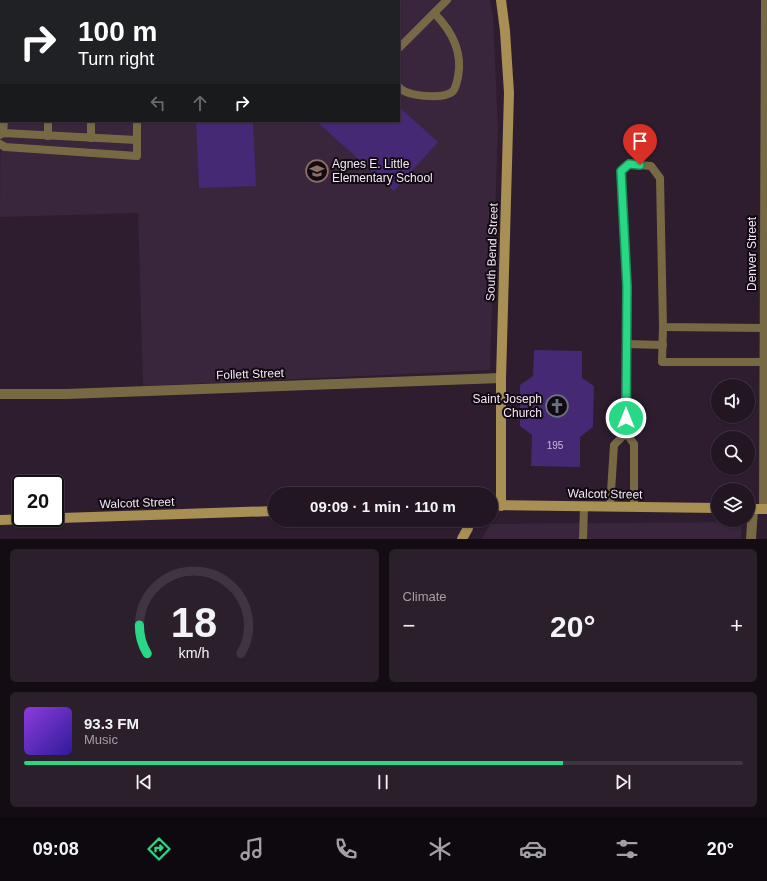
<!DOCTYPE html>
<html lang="en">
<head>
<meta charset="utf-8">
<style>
  :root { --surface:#221623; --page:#2a1f2b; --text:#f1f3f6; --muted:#a29fa6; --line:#3f3541; --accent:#29d885 }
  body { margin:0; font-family:Arial,sans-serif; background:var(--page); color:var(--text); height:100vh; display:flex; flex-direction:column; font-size:15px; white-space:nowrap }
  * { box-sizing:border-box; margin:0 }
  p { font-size:13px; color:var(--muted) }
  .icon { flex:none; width:22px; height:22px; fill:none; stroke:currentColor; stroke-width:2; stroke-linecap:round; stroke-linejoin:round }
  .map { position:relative; height:539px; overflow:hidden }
  .side { display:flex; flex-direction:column; gap:10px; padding:10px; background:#130c13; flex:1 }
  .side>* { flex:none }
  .banner { position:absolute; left:0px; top:0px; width:400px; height:122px; box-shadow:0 1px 3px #0004,0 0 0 1px var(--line); background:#202124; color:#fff; overflow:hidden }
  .buttons { position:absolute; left:711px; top:379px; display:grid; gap:8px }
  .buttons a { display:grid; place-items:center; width:44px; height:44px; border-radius:50%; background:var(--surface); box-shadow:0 1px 3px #0004,0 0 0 1px var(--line); font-size:20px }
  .speed { position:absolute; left:12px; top:475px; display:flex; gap:8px; font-size:20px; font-weight:700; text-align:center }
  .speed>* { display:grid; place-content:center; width:52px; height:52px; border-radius:50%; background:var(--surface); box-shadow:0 1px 3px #0004,0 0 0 1px var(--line); line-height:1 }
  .speed .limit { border:2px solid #111; border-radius:6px; background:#fff; color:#111 }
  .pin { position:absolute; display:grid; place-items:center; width:34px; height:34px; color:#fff; margin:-41px -17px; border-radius:50% 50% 50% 0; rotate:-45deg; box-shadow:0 0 4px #0007 }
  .pin .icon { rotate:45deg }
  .me { position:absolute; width:44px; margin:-22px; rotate:0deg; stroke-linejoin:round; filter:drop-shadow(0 0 3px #0008) }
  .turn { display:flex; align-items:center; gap:14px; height:84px; padding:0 12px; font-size:18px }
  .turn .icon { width:52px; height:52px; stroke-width:2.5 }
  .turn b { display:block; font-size:28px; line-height:34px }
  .lanes { display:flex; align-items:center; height:38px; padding:0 12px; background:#0003; justify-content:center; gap:20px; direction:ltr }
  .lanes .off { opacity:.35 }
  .big { font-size:30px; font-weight:700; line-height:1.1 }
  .side .tile { flex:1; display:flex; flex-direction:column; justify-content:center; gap:6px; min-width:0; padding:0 14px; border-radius:6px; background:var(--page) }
  .side .dial { align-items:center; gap:0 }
  .dial svg { height:104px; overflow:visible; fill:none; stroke:var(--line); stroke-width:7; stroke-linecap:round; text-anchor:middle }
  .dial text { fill:var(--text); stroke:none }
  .song { display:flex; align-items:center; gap:12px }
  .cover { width:48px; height:48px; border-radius:6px; background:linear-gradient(135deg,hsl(270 70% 55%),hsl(250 70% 35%)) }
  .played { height:4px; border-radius:2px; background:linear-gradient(90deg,var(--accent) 75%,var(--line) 75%) }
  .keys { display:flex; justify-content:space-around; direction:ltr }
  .heat { display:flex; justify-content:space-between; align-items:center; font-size:22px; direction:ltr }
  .side .tiles { flex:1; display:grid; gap:10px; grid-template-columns:1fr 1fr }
  .tile:last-child { grid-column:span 2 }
  .trip { position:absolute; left:268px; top:487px; width:230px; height:40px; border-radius:20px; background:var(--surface); box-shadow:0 1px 3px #0004,0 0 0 1px var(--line); font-weight:700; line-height:40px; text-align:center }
  .dock { display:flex; height:64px; justify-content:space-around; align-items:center; background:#0e090e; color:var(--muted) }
  .dock .icon { width:28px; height:28px }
  .dock .on { color:var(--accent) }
  .dock b { font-size:18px; color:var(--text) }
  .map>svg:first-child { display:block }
</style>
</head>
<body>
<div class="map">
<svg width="767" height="539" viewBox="0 0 767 539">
  <rect width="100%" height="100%" fill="#2d1d2f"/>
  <g fill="#39253c" fill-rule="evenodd">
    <path d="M1 0H490L493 16 498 129 490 370 143 386 138 213 0 217ZM1 1H399V121H1Z"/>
    <polygon points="742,522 741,539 482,539 490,524"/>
  </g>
  <g fill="#462974">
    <polygon points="399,107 438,142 394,191 316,121 399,121"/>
    <polygon points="196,121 253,121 256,186 199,188"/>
    <polygon points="534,350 582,351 582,378 594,386 593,427 580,437 580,467 531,466 532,435 520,426 520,385 533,376"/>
  </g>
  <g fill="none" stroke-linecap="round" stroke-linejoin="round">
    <g stroke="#786945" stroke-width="8">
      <polyline points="0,37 1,37"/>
      <polyline points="399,48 447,0"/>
      <path d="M399 87C407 97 443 99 452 92 456 89 457 81 458 77 463 52 452 31 434 13"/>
      <polyline points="48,121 48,136"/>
      <polyline points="91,121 91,138"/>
      <polyline points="3,133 4,121"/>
      <polyline points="0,135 3,133 137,140 137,121"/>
      <polyline points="0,144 5,147 137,156 137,140"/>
      <polyline points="663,327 662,362 765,362"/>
      <polyline points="627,344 663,345"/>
      <polyline points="626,433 634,444 634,507"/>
      <polyline points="610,507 614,445 626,433 627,287 621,171 629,164 651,166 660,178 663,327 765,328"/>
      <polyline points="583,539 584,507"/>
    </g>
    <g stroke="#786945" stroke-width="10">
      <polyline points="0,394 66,394 501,378"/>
      <polyline points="764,509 766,0"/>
      <polyline points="751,539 753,509"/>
    </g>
    <g stroke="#a88f54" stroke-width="10">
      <polyline points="491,505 718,508"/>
      <polyline points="501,506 501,378 509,93 505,31 501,0"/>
      <polyline points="748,509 767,509"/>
      <polyline points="0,520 275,511"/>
      <polyline points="462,539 468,528 468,520"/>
    </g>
  </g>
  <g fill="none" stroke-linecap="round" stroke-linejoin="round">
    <g stroke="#1b8c56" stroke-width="10">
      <polyline id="route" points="626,418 627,287 621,171 629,164 640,165"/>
    </g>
    <use href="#route" stroke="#29d885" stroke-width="7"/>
  </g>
  <defs>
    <g id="school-ring" transform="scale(1.15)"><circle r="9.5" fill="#110a12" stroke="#8d6e63" stroke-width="1.5"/><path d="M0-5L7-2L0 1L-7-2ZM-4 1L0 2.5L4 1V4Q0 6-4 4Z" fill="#8d6e63"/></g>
    <g id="church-ring" transform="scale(1.15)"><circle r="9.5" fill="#110a12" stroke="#6b7280" stroke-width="1.5"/><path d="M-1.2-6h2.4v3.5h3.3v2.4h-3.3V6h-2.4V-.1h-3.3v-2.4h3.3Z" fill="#6b7280"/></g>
  </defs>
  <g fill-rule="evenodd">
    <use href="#school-ring" x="317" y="171"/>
    <use href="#church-ring" x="557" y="406"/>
  </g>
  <g text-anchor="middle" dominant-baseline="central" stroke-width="4" stroke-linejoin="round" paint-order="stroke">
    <g font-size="10" fill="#c8b8d4">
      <text x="555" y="445">195</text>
    </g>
    <g font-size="12" fill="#f3e8f4" stroke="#110a12" text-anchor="start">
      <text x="332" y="164">Agnes E. Little<tspan x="332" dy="14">Elementary School</tspan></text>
      <text x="542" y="399" text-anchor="end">Saint Joseph<tspan x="542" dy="14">Church</tspan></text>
    </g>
    <g font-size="12" fill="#f3e8f4" stroke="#110a12">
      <text transform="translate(492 252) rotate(-88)">South Bend Street</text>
      <text transform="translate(752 254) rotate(-90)">Denver Street</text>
      <text transform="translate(250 374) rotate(-2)">Follett Street</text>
      <text transform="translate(605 494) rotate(1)">Walcott Street</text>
      <text transform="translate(137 503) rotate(-2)">Walcott Street</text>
    </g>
  </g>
</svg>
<div class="buttons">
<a><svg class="icon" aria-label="sound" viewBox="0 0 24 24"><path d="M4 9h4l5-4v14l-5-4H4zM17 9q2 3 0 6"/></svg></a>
<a><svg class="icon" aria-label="search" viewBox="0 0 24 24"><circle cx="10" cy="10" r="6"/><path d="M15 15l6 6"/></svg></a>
<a><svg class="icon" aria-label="layers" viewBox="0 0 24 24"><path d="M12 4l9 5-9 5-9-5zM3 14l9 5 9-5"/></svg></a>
</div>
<div class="speed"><div class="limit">20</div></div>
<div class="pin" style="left:640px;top:165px;background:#d93025"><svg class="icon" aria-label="arrive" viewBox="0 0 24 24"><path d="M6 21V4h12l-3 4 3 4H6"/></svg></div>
<svg class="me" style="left:626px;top:418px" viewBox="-20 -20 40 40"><circle r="17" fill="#29d885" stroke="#fff" stroke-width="3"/><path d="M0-11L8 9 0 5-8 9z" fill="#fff"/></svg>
<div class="trip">09:09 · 1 min · 110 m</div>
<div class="banner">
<div class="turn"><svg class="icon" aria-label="right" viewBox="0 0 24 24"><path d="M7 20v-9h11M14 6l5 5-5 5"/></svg><div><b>100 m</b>Turn right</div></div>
<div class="lanes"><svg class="icon off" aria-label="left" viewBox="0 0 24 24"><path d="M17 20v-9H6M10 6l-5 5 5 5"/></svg><svg class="icon off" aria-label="ahead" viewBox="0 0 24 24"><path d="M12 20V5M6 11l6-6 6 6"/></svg><svg class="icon" aria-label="right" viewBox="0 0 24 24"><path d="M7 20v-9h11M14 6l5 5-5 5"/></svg></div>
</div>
</div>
<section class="side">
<div class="tiles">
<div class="tile dial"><svg viewBox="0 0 100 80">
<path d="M14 69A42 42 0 1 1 86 69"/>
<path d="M14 69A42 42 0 0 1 8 47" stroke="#29d885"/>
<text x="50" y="56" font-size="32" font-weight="700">18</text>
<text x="50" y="72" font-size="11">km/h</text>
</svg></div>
<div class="tile"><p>Climate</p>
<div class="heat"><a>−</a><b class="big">20°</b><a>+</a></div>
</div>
<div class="tile">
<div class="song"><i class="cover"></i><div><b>93.3 FM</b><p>Music</p></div></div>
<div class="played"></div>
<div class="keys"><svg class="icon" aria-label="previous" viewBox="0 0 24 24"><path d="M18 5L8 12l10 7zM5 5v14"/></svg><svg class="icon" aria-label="pause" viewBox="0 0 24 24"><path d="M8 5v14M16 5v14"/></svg><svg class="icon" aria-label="next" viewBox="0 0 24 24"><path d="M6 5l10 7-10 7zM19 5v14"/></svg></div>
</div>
</div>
</section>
<nav class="dock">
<b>09:08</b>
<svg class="icon on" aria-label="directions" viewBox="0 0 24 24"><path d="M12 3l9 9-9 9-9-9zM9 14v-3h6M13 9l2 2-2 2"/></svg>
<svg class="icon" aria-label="music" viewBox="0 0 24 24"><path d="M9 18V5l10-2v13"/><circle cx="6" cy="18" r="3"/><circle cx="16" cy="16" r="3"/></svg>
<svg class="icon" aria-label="phone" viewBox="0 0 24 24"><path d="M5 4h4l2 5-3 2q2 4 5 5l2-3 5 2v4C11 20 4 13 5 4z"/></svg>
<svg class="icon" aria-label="climate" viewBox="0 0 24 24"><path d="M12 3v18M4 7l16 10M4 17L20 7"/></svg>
<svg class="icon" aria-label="car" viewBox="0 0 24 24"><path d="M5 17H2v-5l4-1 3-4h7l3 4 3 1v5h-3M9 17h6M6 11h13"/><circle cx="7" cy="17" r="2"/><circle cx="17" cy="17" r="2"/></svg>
<svg class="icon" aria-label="filters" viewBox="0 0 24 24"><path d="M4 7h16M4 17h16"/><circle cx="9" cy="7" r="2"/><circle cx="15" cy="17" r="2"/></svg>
<b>20°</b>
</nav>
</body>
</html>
